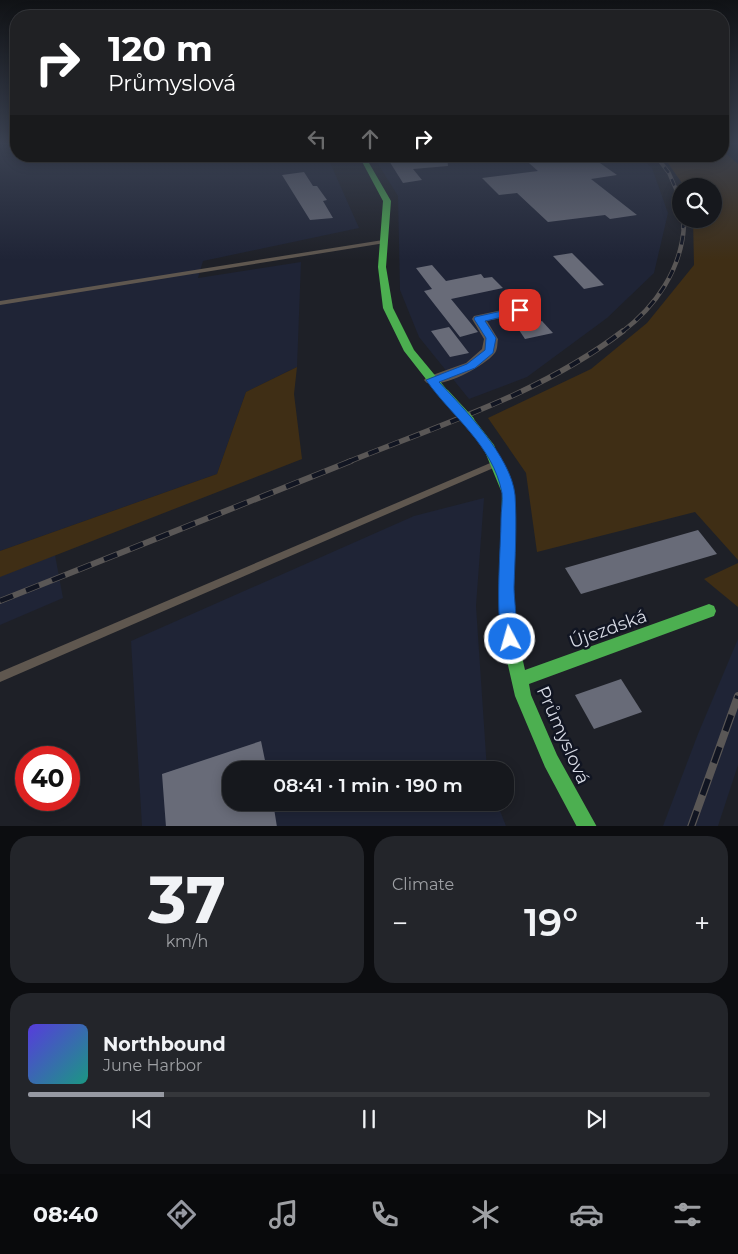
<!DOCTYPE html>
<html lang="en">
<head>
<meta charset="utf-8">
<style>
  :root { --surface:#16181d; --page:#23252a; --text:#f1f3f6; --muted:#9ea0a4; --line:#35373b; --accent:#9699a2 }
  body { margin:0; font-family:Montserrat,sans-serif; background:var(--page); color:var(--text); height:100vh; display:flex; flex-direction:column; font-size:19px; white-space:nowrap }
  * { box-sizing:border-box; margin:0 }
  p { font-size:16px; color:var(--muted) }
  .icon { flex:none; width:28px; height:28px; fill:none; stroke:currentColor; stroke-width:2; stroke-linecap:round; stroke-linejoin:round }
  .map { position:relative; height:826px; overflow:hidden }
  .drawer { display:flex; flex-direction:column; gap:10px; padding:10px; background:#0c0d10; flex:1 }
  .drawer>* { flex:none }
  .top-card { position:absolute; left:10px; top:10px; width:719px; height:152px; border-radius:20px; box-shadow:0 2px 12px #0003,0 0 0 1px var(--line); background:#202124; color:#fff; overflow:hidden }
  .fabs { position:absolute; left:672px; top:178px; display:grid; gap:10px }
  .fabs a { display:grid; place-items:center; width:50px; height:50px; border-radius:50%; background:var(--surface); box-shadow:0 2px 12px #0003,0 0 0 1px var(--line); font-size:25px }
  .speed { position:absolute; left:15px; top:746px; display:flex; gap:10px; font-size:25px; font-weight:700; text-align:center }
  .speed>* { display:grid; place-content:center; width:65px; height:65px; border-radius:50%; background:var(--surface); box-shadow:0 2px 12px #0003,0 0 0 1px var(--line); line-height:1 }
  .speed .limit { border:8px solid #d22; background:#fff; color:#111 }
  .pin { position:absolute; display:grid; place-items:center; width:42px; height:42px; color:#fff; margin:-21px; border-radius:10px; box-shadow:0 2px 8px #0006 }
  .me { position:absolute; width:55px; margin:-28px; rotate:354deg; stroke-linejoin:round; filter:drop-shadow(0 0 4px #0008) }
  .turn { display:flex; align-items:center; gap:18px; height:105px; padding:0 15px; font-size:22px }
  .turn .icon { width:65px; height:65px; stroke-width:2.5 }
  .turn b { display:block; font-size:35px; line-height:42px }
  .lanes { display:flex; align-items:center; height:48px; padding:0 15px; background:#0003; justify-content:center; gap:25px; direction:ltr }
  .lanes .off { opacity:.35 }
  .big { font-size:38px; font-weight:600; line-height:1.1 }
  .drawer .card { flex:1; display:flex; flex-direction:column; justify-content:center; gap:8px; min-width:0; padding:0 18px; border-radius:20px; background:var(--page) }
  .drawer .dial { align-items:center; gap:0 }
  .dial b { font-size:65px; line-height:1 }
  .song { display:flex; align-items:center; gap:15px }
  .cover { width:60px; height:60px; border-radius:8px; background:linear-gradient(135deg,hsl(250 70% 55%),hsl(170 70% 35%)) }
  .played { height:5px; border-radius:2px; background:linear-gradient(90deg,var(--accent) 20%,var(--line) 20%) }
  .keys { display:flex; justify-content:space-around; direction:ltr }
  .heat { display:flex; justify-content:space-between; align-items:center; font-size:28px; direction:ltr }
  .drawer .tiles { flex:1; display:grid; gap:10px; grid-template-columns:1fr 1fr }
  .card:last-child { grid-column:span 2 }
  .trip { position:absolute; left:222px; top:761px; width:292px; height:50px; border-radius:20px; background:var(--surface); box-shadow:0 2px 12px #0003,0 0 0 1px var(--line); font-weight:600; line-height:50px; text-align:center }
  .menu { display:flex; height:80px; justify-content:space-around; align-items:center; background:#090a0c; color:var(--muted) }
  .menu .icon { width:35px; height:35px }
  .menu .active { color:var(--accent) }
  .menu b { font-size:22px; color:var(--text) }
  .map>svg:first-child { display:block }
</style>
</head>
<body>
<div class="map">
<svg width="738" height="827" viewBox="0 0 738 827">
  <rect width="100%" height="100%" fill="#1e2027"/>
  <g fill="#1f2436">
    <polygon points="0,144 16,144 16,156 327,156 359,228 203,261 198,278 301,262 297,367 246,392 217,474 0,551"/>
    <polygon points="373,156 639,156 652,168 668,213 654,273 607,318 527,377 469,399 419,337 400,290 398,196"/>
    <polygon points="484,498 476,606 487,770 231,770 231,802 497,803 506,826 142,826 131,641 414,516"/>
    <polygon points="55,555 63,598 0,625 0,576"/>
    <polygon points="738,639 738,765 718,826 663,826 698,734"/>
  </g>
  <g fill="#3f2e15">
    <polygon points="723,151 738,164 738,560 695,512 537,552 526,473 488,418 591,369 647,323 694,265 693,219 714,219 714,186 684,186 663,156 722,156"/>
    <polygon points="297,367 294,394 302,459 0,577 0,551 217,474 246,392"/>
    <polygon points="738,563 738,607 704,579"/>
  </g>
  <g fill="#686b78">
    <polygon points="386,156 447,156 448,166 413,169 422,180 403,183"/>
    <polygon points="521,156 590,156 617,175 591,179 637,215 610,219 605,215 548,222 517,193 499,195 482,178 538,171"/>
    <polygon points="304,172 313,186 317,186 327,200 323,201 333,218 310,220 282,175"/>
    <polygon points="572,253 604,285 584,289 553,256"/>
    <polygon points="432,265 446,281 481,274 484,278 492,277 503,288 451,299 478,332 460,337 424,291 432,289 416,268"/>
    <polygon points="542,321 553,333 525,339 517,327"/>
    <polygon points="449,327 469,353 450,357 431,331"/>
    <polygon points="698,530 717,554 581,594 565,568"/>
    <polygon points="621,679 642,712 594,729 575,695"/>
    <polygon points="261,741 267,770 231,770 231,802 273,802 277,827 166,827 162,774"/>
  </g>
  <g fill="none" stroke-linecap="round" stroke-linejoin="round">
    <g fill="#5f574f" fill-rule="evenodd">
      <polygon points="383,240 386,242 385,243 0,305 0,301"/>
      <polygon points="495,461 498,462 499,464 498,466 0,682 0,672"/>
    </g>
    <path fill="#5f574f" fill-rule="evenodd" d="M521 306 528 310 526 313 487 321 498 339C497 344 498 350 494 354 483 367 443 388 427 383L424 380 427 377 466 363 482 349 484 339 472 319 474 316Z"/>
    <g fill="#4caf50" fill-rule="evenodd">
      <polygon points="359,156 365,156 391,201 386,267 393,308 414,350 448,391 449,394 448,397 440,397 404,351 383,308 378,267 383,201"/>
      <polygon points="469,417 473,418 494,445 514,493 514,612 518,639 525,670 709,604 714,606 716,611 714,616 529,684 531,695 557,755 597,827 577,827 545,767 515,696 502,639 500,612 502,493 483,447 463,421"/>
    </g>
    <g stroke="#5a5756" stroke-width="4">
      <g id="rail-far4">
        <polyline points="656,156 669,173 681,201"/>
        <polyline points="683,228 684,219"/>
      </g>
    </g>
    <g stroke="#5a5756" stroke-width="4.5">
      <path id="rail-far3" d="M622 332C656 306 681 270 684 226"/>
    </g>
    <g stroke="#5a5756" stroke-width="5.5">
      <path id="rail-far2" d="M348 462C442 424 542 393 623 331"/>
    </g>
    <g stroke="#5a5756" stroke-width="6">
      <polyline id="rail-far1" points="0,601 351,461"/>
    </g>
    <g stroke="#5a5756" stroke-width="8">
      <polyline id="rail" points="691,827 738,696"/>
    </g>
    <use href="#rail-far4" stroke="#111522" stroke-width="2.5" stroke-dasharray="7" stroke-linecap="butt"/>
    <use href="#rail-far3" stroke="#111522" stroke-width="3" stroke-dasharray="9" stroke-linecap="butt"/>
    <use href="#rail-far2" stroke="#111522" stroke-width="4" stroke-dasharray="11" stroke-linecap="butt"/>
    <use href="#rail-far1" stroke="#111522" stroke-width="4.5" stroke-dasharray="14" stroke-linecap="butt"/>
    <use href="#rail" stroke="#111522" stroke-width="5.5" stroke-dasharray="17" stroke-linecap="butt"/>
    <polyline stroke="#4caf50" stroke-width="11" points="444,394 469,421"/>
  </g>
  <linearGradient id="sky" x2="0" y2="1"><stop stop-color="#101215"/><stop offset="0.55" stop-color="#3b4252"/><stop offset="1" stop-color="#3b4252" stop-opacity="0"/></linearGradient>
  <rect width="738" height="260" fill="url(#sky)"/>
  <path fill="#1a73e8" stroke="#114b97" d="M520 307 524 308V312L485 321 496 338 493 353 475 368 439 382C464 409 511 456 515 495 517 525 515 557 514 587 514 600 519 635 515 644L510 646 504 644C494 621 501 548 501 519 501 511 503 501 502 493 493 445 452 417 426 380L467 364 485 350 486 338 474 319 475 317Z"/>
  <g text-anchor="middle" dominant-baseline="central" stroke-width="5" stroke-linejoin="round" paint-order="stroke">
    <g font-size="18" fill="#d7dae4" stroke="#111522">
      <text transform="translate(608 629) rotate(-20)">Újezdská</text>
      <text transform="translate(563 735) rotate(66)">Průmyslová</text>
    </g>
  </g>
</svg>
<div class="fabs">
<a><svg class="icon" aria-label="search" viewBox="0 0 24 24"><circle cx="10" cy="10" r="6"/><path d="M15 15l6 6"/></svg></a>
</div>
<div class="speed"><div class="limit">40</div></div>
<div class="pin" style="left:520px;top:310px;background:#d93025"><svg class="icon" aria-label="arrive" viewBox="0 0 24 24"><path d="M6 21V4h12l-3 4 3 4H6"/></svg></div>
<svg class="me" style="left:510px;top:639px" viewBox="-20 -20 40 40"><circle r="17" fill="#1a73e8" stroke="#fff" stroke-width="3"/><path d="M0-11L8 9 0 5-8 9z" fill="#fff"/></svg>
<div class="trip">08:41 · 1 min · 190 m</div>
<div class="top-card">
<div class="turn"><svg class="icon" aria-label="right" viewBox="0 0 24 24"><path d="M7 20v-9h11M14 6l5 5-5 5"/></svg><div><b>120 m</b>Průmyslová</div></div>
<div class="lanes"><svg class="icon off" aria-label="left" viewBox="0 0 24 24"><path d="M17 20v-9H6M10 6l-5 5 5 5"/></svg><svg class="icon off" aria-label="ahead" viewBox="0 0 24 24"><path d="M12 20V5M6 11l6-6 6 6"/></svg><svg class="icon" aria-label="right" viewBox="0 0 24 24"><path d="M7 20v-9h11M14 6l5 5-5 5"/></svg></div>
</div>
</div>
<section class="drawer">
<div class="tiles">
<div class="card dial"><b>37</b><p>km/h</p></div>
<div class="card"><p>Climate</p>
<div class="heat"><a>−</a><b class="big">19°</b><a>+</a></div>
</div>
<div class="card">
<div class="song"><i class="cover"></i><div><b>Northbound</b><p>June Harbor</p></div></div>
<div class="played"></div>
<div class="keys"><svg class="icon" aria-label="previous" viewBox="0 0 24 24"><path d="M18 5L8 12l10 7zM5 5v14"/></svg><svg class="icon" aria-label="pause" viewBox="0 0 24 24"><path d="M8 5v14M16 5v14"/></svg><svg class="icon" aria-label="next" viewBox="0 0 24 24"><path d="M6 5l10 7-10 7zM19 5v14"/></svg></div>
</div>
</div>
</section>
<nav class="menu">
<b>08:40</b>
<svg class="icon active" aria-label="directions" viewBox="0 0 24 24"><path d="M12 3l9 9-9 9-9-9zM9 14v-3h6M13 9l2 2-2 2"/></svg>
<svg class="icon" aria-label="music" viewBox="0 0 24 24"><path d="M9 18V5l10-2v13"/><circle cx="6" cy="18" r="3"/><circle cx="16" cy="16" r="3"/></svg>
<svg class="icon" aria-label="phone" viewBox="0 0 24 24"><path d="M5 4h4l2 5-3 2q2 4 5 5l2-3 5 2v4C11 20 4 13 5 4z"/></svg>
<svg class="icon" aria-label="climate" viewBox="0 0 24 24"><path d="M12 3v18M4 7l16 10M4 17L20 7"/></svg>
<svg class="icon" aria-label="car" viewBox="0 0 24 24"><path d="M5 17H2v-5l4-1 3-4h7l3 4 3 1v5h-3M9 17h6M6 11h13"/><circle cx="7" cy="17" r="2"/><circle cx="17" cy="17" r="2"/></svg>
<svg class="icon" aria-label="filters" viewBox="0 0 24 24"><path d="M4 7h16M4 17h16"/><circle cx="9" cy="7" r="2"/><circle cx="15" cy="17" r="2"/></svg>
</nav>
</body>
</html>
